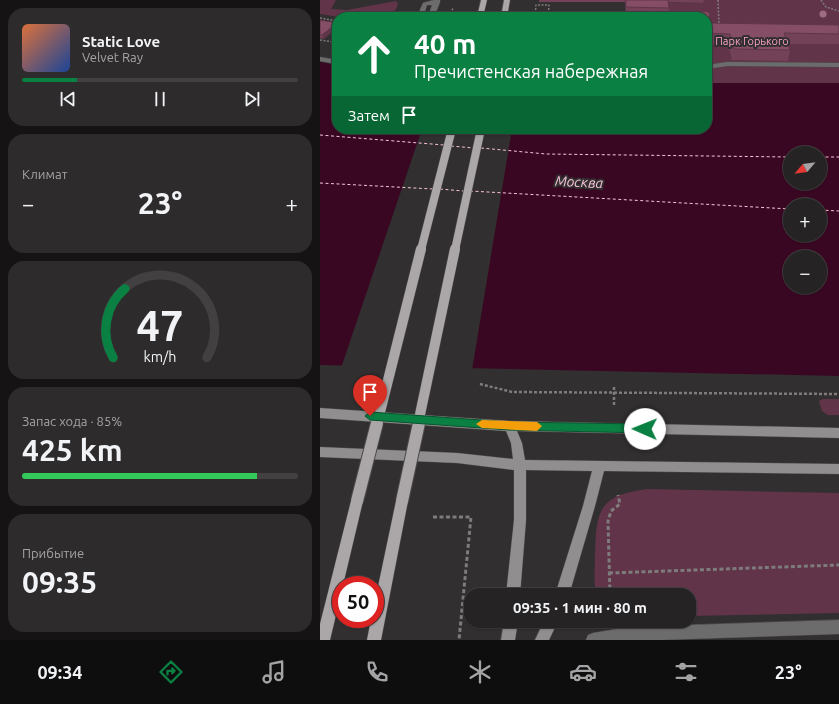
<!DOCTYPE html>
<html lang="ru">
<head>
<meta charset="utf-8">
<style>
  :root { --surface:#262324; --page:#2e2b2c; --text:#f1f3f6; --muted:#a4a4a6; --line:#424041; --accent:#0b8043 }
  body { margin:0; font-family:Ubuntu,sans-serif; background:var(--page); color:var(--text); height:100vh; display:flex; flex-direction:column; font-size:15px; white-space:nowrap }
  * { box-sizing:border-box; margin:0 }
  p { font-size:13px; color:var(--muted) }
  .icon { flex:none; width:22px; height:22px; fill:none; stroke:currentColor; stroke-width:2; stroke-linecap:round; stroke-linejoin:round }
  .map { position:relative; flex:1; overflow:hidden }
  .side { display:flex; flex-direction:column; gap:8px; padding:8px; background:#151314; width:320px }
  .side>* { flex:none }
  .hud { position:absolute; left:12px; top:12px; width:380px; height:122px; border-radius:16px; box-shadow:0 1px 3px #0004,0 0 0 1px var(--line); background:#0b8043; color:#fff; overflow:hidden }
  .needle { width:26px; rotate:241deg }
  .tools { position:absolute; left:463px; top:146px; display:grid; gap:8px }
  .tools a { display:grid; place-items:center; width:44px; height:44px; border-radius:50%; background:var(--surface); box-shadow:0 1px 3px #0004,0 0 0 1px var(--line); font-size:20px }
  .speed { position:absolute; left:12px; top:576px; display:flex; gap:8px; font-size:20px; font-weight:700; text-align:center }
  .speed>* { display:grid; place-content:center; width:52px; height:52px; border-radius:50%; background:var(--surface); box-shadow:0 1px 3px #0004,0 0 0 1px var(--line); line-height:1 }
  .speed .limit { border:6px solid #d22; background:#fff; color:#111 }
  .pin { position:absolute; display:grid; place-items:center; width:34px; height:34px; color:#fff; margin:-41px -17px; border-radius:50% 50% 50% 0; rotate:-45deg; box-shadow:0 0 4px #0007 }
  .pin .icon { rotate:45deg }
  .me { position:absolute; width:44px; margin:-22px; rotate:271deg; stroke-linejoin:round; filter:drop-shadow(0 0 3px #0008) }
  .turn { display:flex; align-items:center; gap:14px; height:84px; padding:0 16px; font-size:18px }
  .turn .icon { width:52px; height:52px; stroke-width:2.5 }
  .turn b { display:block; font-size:28px; line-height:34px }
  .then { display:flex; align-items:center; height:38px; padding:0 16px; background:#0003; gap:8px; font-size:15px }
  .big { font-size:30px; font-weight:700; line-height:1.1 }
  .side .tile { flex:1; display:flex; flex-direction:column; justify-content:center; gap:6px; min-width:0; padding:0 14px; border-radius:16px; background:var(--page) }
  .side .dial { align-items:center; gap:0 }
  .dial svg { height:104px; overflow:visible; fill:none; stroke:var(--line); stroke-width:7; stroke-linecap:round; text-anchor:middle }
  .dial text { fill:var(--text); stroke:none }
  .song { display:flex; align-items:center; gap:12px }
  .cover { width:48px; height:48px; border-radius:6px; background:linear-gradient(135deg,hsl(20 70% 55%),hsl(220 70% 35%)) }
  .played { height:4px; border-radius:2px; background:linear-gradient(90deg,var(--accent) 20%,var(--line) 20%) }
  .keys { display:flex; justify-content:space-around; direction:ltr }
  .heat { display:flex; justify-content:space-between; align-items:center; font-size:22px; direction:ltr }
  .charge { height:6px; border-radius:3px; background:linear-gradient(90deg,#34c759 85%,var(--line) 0) }
  .trip { position:absolute; left:144px; top:588px; width:232px; height:40px; border-radius:16px; background:var(--surface); box-shadow:0 1px 3px #0004,0 0 0 1px var(--line); font-weight:700; line-height:40px; text-align:center }
  .tabs { display:flex; height:64px; justify-content:space-around; align-items:center; background:#0f0e0e; color:var(--muted) }
  .tabs .icon { width:28px; height:28px }
  .tabs .selected { color:var(--accent) }
  .tabs b { font-size:18px; color:var(--text) }
  main { display:flex; flex:1; min-height:0 }
  .map>svg:first-child { display:block }
</style>
</head>
<body>
<main>
<section class="side">
<div class="tile">
<div class="song"><i class="cover"></i><div><b>Static Love</b><p>Velvet Ray</p></div></div>
<div class="played"></div>
<div class="keys"><svg class="icon" aria-label="previous" viewBox="0 0 24 24"><path d="M18 5L8 12l10 7zM5 5v14"/></svg><svg class="icon" aria-label="pause" viewBox="0 0 24 24"><path d="M8 5v14M16 5v14"/></svg><svg class="icon" aria-label="next" viewBox="0 0 24 24"><path d="M6 5l10 7-10 7zM19 5v14"/></svg></div>
</div>
<div class="tile"><p>Климат</p>
<div class="heat"><a>−</a><b class="big">23°</b><a>+</a></div>
</div>
<div class="tile dial"><svg viewBox="0 0 100 80">
<path d="M14 69A42 42 0 1 1 86 69"/>
<path d="M14 69A42 42 0 0 1 23 16" stroke="#0b8043"/>
<text x="50" y="56" font-size="32" font-weight="700">47</text>
<text x="50" y="72" font-size="11">km/h</text>
</svg></div>
<div class="tile"><p>Запас хода · 85%</p><b class="big">425 km</b><div class="charge"></div></div>
<div class="tile"><p>Прибытие</p><b class="big">09:35</b></div>
</section>
<div class="map">
<svg width="519" height="640" viewBox="0 0 519 640">
  <rect width="100%" height="100%" fill="#322f30"/>
  <g fill="#623449">
    <polygon points="0,0 16,0 11,9 27,10 76,1 78,4 76,9 68,17 19,17 0,14"/>
    <polygon points="383,0 519,0 519,83 387,83 387,17 348,17 346,2 383,3"/>
    <polygon points="503,399 519,399 519,415 508,415 502,411 499,401"/>
    <path d="M328 489 519 493V613L369 616V595H277C273 583 275 568 275 555 276 510 279 495 328 489Z"/>
  </g>
  <path fill="#3a0723" fill-rule="evenodd" d="M0 62 17 65V129H387V83H519V376L0 365ZM470 153H500V183H470ZM470 205H500V235H470ZM470 257H500V287H470Z"/>
  <polygon fill="#322f30" points="102,129 192,129 152,370 21,368"/>
  <g fill="none" stroke-linecap="round" stroke-linejoin="round">
    <g stroke="#f9c3d9" stroke-width="1" stroke-dasharray="3 2.5" stroke-linecap="butt">
      <polyline points="0,135 124,145"/>
      <polyline points="131,146 154,148"/>
      <polyline points="161,148 226,154 470,157"/>
      <polyline points="500,157 519,157"/>
      <polyline points="0,183 113,189"/>
      <polyline points="120,189 143,191"/>
      <polyline points="150,191 470,209"/>
      <polyline points="500,210 519,211"/>
    </g>
    <g stroke="#4d4a4b" stroke-width="1">
      <g id="service">
        <polygon points="114,0 120,0 120,2 114,17 108,17 112,5 107,5 103,17 97,17 103,3"/>
        <polygon points="407,62 519,63 519,67 407,66 387,69 387,65"/>
        <polygon points="519,620 519,634 340,640 266,640 268,635 273,633 308,627"/>
      </g>
    </g>
    <g stroke="#4d4a4b" stroke-width="1">
      <polygon id="pedestrian" points="0,57 17,60 17,64 0,61"/>
    </g>
    <g stroke="#4d4a4b" stroke-width="1">
      <g id="secondary">
        <polygon points="0,408 189,421 519,428 519,438 197,431 202,443 205,460 519,464 519,474 284,471 275,506 249,595 235,595 263,506 272,471 206,470 206,520 200,595 186,595 194,520 194,470 137,463 0,457 0,447 137,453 193,459 191,443 186,431 0,418"/>
        <polygon points="184,621 198,621 195,640 181,640"/>
        <polygon points="224,621 238,621 229,640 215,640"/>
      </g>
    </g>
    <g stroke="#4d4a4b" stroke-width="1">
      <g id="primary">
        <polygon points="161,0 167,0 163,17 157,17"/>
        <polygon points="184,0 190,0 187,17 181,17"/>
        <polygon points="37,495 41,497 43,501 23,585 21,585 21,594 10,640 0,640 0,624 31,501 33,497"/>
        <polygon points="82,495 86,497 88,501 61,640 47,640 51,619 55,619 55,601 76,501 78,497"/>
      </g>
    </g>
    <g stroke="#7e7b7c" stroke-width="1.5" stroke-dasharray="2 1.5" stroke-linecap="butt">
      <polyline points="398,0 399,25"/>
      <polyline points="501,0 506,7 519,11"/>
      <polyline points="130,17 133,8"/>
      <polyline points="215,17 216,5 229,5 228,17"/>
      <polyline points="0,18 17,21"/>
      <polyline points="17,35 15,42 17,43"/>
      <polyline points="0,40 15,42"/>
    </g>
    <g stroke="#7e7b7c" stroke-width="2.5" stroke-dasharray="3 2" stroke-linecap="butt">
      <polyline points="160,384 192,392 519,394"/>
      <polyline points="294,387 294,407"/>
    </g>
    <g stroke="#7e7b7c" stroke-width="3" stroke-dasharray="4 2.5" stroke-linecap="butt">
      <polyline points="113,517 151,517 139,640"/>
      <polyline points="289,573 519,565"/>
      <polyline points="290,595 288,521 291,511 300,504 298,495"/>
    </g>
    <use href="#service" fill="#6d6c6d" fill-rule="evenodd"/>
    <use href="#pedestrian" fill="#6d6c6d" fill-rule="evenodd"/>
    <use href="#secondary" fill="#908e8e" fill-rule="evenodd"/>
    <use href="#primary" fill="#aba7a9" fill-rule="evenodd"/>
    <g stroke="#4d4a4b" stroke-width="9" stroke-linecap="butt">
      <g id="primary-bridge-far2">
        <polyline points="101,250 132,129"/>
        <polyline points="135,250 161,129"/>
      </g>
    </g>
    <g stroke="#4d4a4b" stroke-width="11" stroke-linecap="butt">
      <g id="primary-bridge-far1">
        <polyline points="57,424 101,249"/>
        <polyline points="98,424 135,249"/>
      </g>
    </g>
    <g stroke="#4d4a4b" stroke-width="14" stroke-linecap="butt">
      <g id="primary-bridge">
        <polyline points="37,501 57,423"/>
        <polyline points="82,501 99,423"/>
      </g>
    </g>
    <use href="#primary-bridge-far2" stroke="#aba7a9" stroke-width="8"/>
    <use href="#primary-bridge-far1" stroke="#aba7a9" stroke-width="10"/>
    <use href="#primary-bridge" stroke="#aba7a9" stroke-width="12"/>
  </g>
  <circle fill="#9f6d82" cx="503" cy="14" r="3.5"/>
  <g fill="#734259">
    <polygon points="219,0 384,0 383,3 348,2 349,8 348,17 306,17 305,2 219,2"/>
    <polygon points="375,11 389,12 390,18 389,22 387,22 387,17 375,17"/>
    <polygon points="0,20 4,39 0,38"/>
    <polygon points="387,23 519,25 519,44 468,44 470,50 468,61 412,60 408,44 387,44"/>
  </g>
  <polygon fill="#5e3648" points="17,23 17,28 4,39 2,35"/>
  <g fill="#864d67" stroke="#5e3648">
    <polygon points="306,0 348,0 349,8 306,7"/>
    <polygon points="375,11 389,12 390,18 387,18 387,17 376,17"/>
    <polygon points="0,20 17,23 2,35 0,35"/>
    <polygon points="387,23 519,25 519,34 464,33 470,50 414,49 410,34 387,33"/>
  </g>
  <polygon fill="#0b8043" stroke="#07532c" points="50,412 189,422 325,424 330,429 325,433 189,430 50,420 45,416"/>
  <polygon fill="#f59e0b" points="162,420 217,422 222,426 217,431 162,428 156,424"/>
  <g text-anchor="middle" dominant-baseline="central" stroke-width="4" stroke-linejoin="round" paint-order="stroke">
    <g font-size="11" fill="#f8a0c6" stroke="#322f30">
      <text x="432" y="41">Парк Горького</text>
    </g>
    <g font-size="14" font-style="italic" fill="#f9c3d9" stroke="#322f30">
      <text transform="translate(259 182) rotate(3)">Москва</text>
    </g>
  </g>
</svg>
<div class="tools">
<a><svg class="needle" viewBox="-14 -14 28 28"><path d="M0-13l5 13h-10z" fill="#e53935"/><path d="M0 13l5-13h-10z" fill="#a4a4a6"/></svg></a>
<a>+</a>
<a>−</a>
</div>
<div class="speed"><div class="limit">50</div></div>
<div class="pin" style="left:50px;top:416px;background:#d93025"><svg class="icon" aria-label="arrive" viewBox="0 0 24 24"><path d="M6 21V4h12l-3 4 3 4H6"/></svg></div>
<svg class="me" style="left:325px;top:429px" viewBox="-20 -20 40 40"><circle r="19" fill="#fff"/><path d="M0-13L10 11 0 6-10 11z" fill="#0b8043"/></svg>
<div class="trip">09:35 · 1 мин · 80 m</div>
<div class="hud">
<div class="turn"><svg class="icon" aria-label="ahead" viewBox="0 0 24 24"><path d="M12 20V5M6 11l6-6 6 6"/></svg><div><b>40 m</b>Пречистенская набережная</div></div>
<div class="then">Затем<svg class="icon" aria-label="arrive" viewBox="0 0 24 24"><path d="M6 21V4h12l-3 4 3 4H6"/></svg></div>
</div>
</div>
</main>
<nav class="tabs">
<b>09:34</b>
<svg class="icon selected" aria-label="directions" viewBox="0 0 24 24"><path d="M12 3l9 9-9 9-9-9zM9 14v-3h6M13 9l2 2-2 2"/></svg>
<svg class="icon" aria-label="music" viewBox="0 0 24 24"><path d="M9 18V5l10-2v13"/><circle cx="6" cy="18" r="3"/><circle cx="16" cy="16" r="3"/></svg>
<svg class="icon" aria-label="phone" viewBox="0 0 24 24"><path d="M5 4h4l2 5-3 2q2 4 5 5l2-3 5 2v4C11 20 4 13 5 4z"/></svg>
<svg class="icon" aria-label="climate" viewBox="0 0 24 24"><path d="M12 3v18M4 7l16 10M4 17L20 7"/></svg>
<svg class="icon" aria-label="car" viewBox="0 0 24 24"><path d="M5 17H2v-5l4-1 3-4h7l3 4 3 1v5h-3M9 17h6M6 11h13"/><circle cx="7" cy="17" r="2"/><circle cx="17" cy="17" r="2"/></svg>
<svg class="icon" aria-label="filters" viewBox="0 0 24 24"><path d="M4 7h16M4 17h16"/><circle cx="9" cy="7" r="2"/><circle cx="15" cy="17" r="2"/></svg>
<b>23°</b>
</nav>
</body>
</html>
